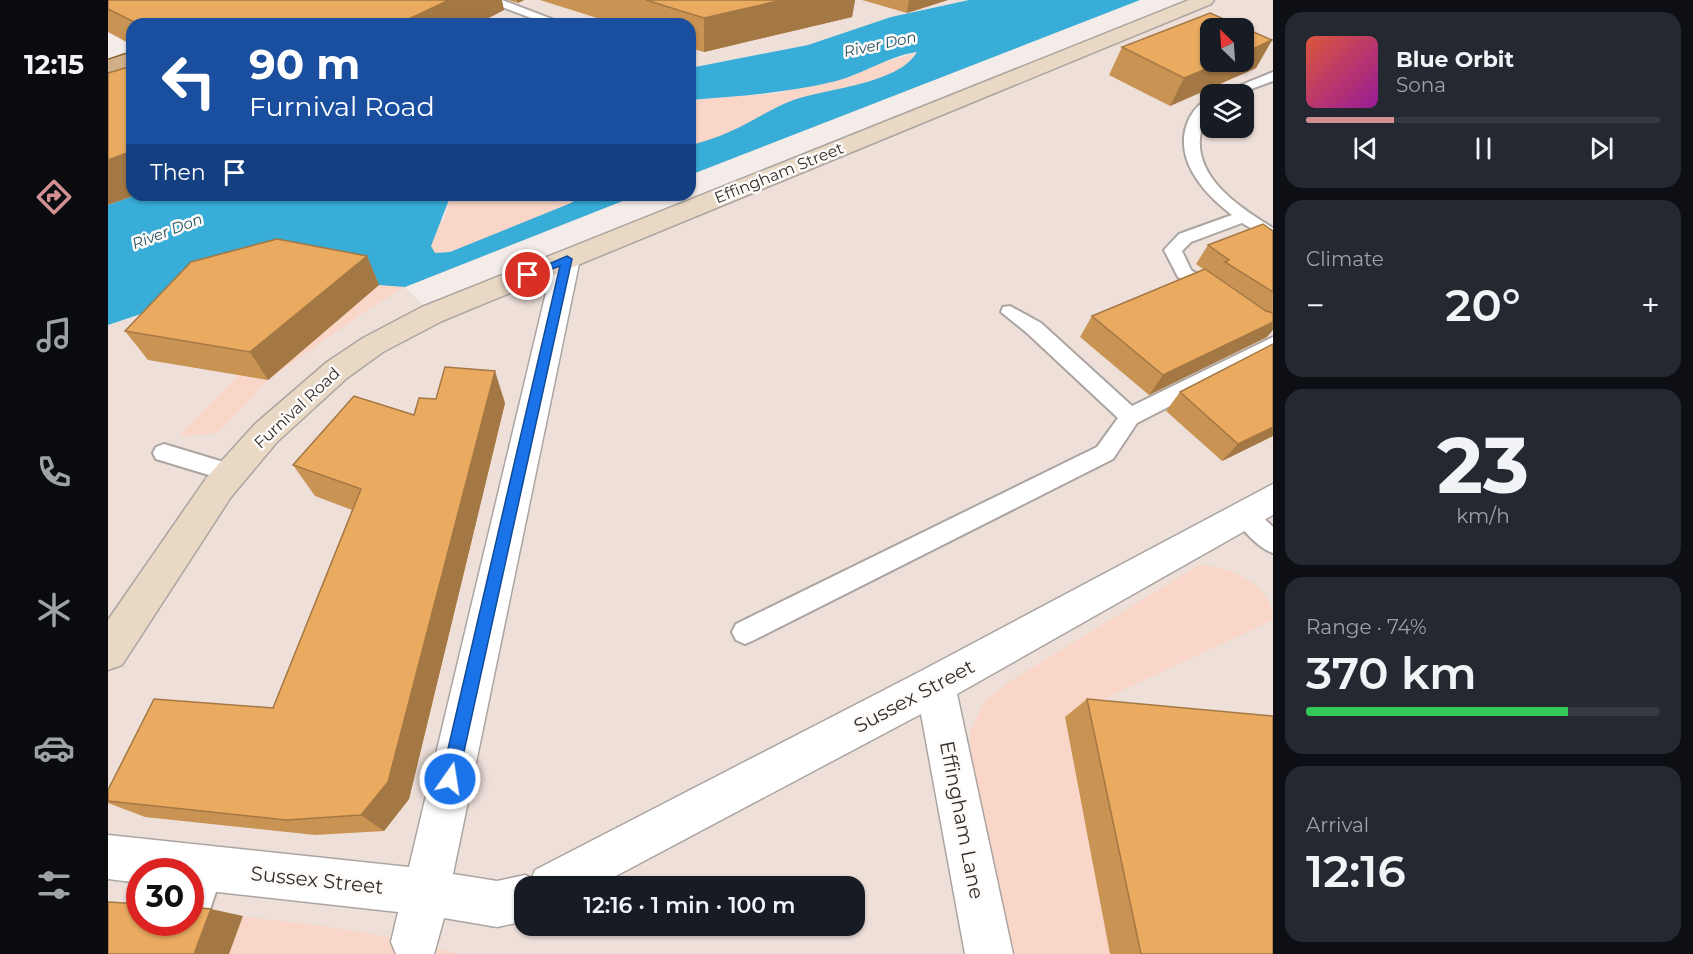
<!DOCTYPE html>
<html lang="en">
<head>
<meta charset="utf-8">
<style>
  :root { --surface:#171b24; --page:#242831; --text:#f1f3f6; --muted:#9ea1a6; --line:#363941; --accent:#d29093 }
  body { margin:0; font-family:Montserrat,sans-serif; background:var(--page); color:var(--text); height:100vh; display:flex; flex-direction:column; font-size:22px; white-space:nowrap }
  * { box-sizing:border-box; margin:0 }
  p { font-size:20px; color:var(--muted) }
  .icon { flex:none; width:33px; height:33px; fill:none; stroke:currentColor; stroke-width:2; stroke-linecap:round; stroke-linejoin:round }
  .map { position:relative; flex:1; overflow:hidden }
  .panel { display:flex; flex-direction:column; gap:12px; padding:12px; background:#0d0f14; width:420px }
  .panel>* { flex:none }
  .guide { position:absolute; left:18px; top:18px; width:570px; height:183px; border-radius:18px; box-shadow:0 2px 4px #0004; background:#1a4fa0; color:#fff; overflow:hidden }
  .needle { width:39px; rotate:335deg }
  .tools { position:absolute; left:1092px; top:18px; display:grid; gap:12px }
  .tools a { display:grid; place-items:center; width:54px; height:54px; border-radius:12px; background:var(--surface); box-shadow:0 2px 4px #0004; font-size:30px }
  .speed { position:absolute; left:18px; top:858px; display:flex; gap:12px; font-size:30px; font-weight:700; text-align:center }
  .speed>* { display:grid; place-content:center; width:78px; height:78px; border-radius:50%; background:var(--surface); box-shadow:0 2px 4px #0004; line-height:1 }
  .speed .limit { border:9px solid #d22; background:#fff; color:#111 }
  .pin { position:absolute; display:grid; place-items:center; width:51px; height:51px; color:#fff; margin:-26px; border:3px solid #fff; border-radius:50%; box-shadow:0 2px 6px #0007 }
  .me { position:absolute; width:66px; margin:-33px; rotate:13deg; stroke-linejoin:round; filter:drop-shadow(0 0 4px #0008) }
  .turn { display:flex; align-items:center; gap:21px; height:126px; padding:0 24px; font-size:27px }
  .turn .icon { width:78px; height:78px; stroke-width:2.5 }
  .turn b { display:block; font-size:42px; line-height:51px }
  .then { display:flex; align-items:center; height:57px; padding:0 24px; background:#0003; gap:12px; font-size:22px }
  .big { font-size:45px; font-weight:600; line-height:1.1 }
  .panel .card { flex:1; display:flex; flex-direction:column; justify-content:center; gap:9px; min-width:0; padding:0 21px; border-radius:18px; background:var(--page) }
  .panel .dial { align-items:center; gap:0 }
  .dial b { font-size:78px; line-height:1 }
  .song { display:flex; align-items:center; gap:18px }
  .cover { width:72px; height:72px; border-radius:9px; background:linear-gradient(135deg,hsl(10 70% 55%),hsl(300 70% 35%)) }
  .played { height:6px; border-radius:3px; background:linear-gradient(90deg,var(--accent) 25%,var(--line) 25%) }
  .keys { display:flex; justify-content:space-around; direction:ltr }
  .heat { display:flex; justify-content:space-between; align-items:center; font-size:33px; direction:ltr }
  .charge { height:9px; border-radius:4px; background:linear-gradient(90deg,#34c759 74%,var(--line) 0) }
  .trip { position:absolute; left:406px; top:876px; width:351px; height:60px; border-radius:18px; background:var(--surface); box-shadow:0 2px 4px #0004; font-weight:600; line-height:60px; text-align:center }
  main { display:flex; flex:1; min-height:0 }
  .menu { display:flex; flex-direction:column; width:108px; justify-content:space-around; align-items:center; background:#090b0e; color:var(--muted) }
  .menu .icon { width:42px; height:42px }
  .menu .selected { color:var(--accent) }
  .menu b { font-size:27px; color:var(--text) }
  .map>svg:first-child { display:block }
</style>
</head>
<body>
<main>
<nav class="menu">
<b>12:15</b>
<svg class="icon selected" aria-label="directions" viewBox="0 0 24 24"><path d="M12 3l9 9-9 9-9-9zM9 14v-3h6M13 9l2 2-2 2"/></svg>
<svg class="icon" aria-label="music" viewBox="0 0 24 24"><path d="M9 18V5l10-2v13"/><circle cx="6" cy="18" r="3"/><circle cx="16" cy="16" r="3"/></svg>
<svg class="icon" aria-label="phone" viewBox="0 0 24 24"><path d="M5 4h4l2 5-3 2q2 4 5 5l2-3 5 2v4C11 20 4 13 5 4z"/></svg>
<svg class="icon" aria-label="climate" viewBox="0 0 24 24"><path d="M12 3v18M4 7l16 10M4 17L20 7"/></svg>
<svg class="icon" aria-label="car" viewBox="0 0 24 24"><path d="M5 17H2v-5l4-1 3-4h7l3 4 3 1v5h-3M9 17h6M6 11h13"/><circle cx="7" cy="17" r="2"/><circle cx="17" cy="17" r="2"/></svg>
<svg class="icon" aria-label="filters" viewBox="0 0 24 24"><path d="M4 7h16M4 17h16"/><circle cx="9" cy="7" r="2"/><circle cx="15" cy="17" r="2"/></svg>
</nav>
<div class="map">
<svg width="1165" height="954" viewBox="0 0 1165 954">
  <rect width="100%" height="100%" fill="#f3ece9"/>
  <g fill="#eedfd9" fill-rule="evenodd">
    <polygon points="256,0 861,0 783,17 700,45 582,68 582,24 194,24"/>
    <path d="M1097 0H1165V954H0V325L102 291 297 287 324 314ZM1102 28H1136V62H1102ZM1102 94H1136V128H1102ZM32 872H82V922H32ZM417 886H747V926H417Z"/>
  </g>
  <g fill="#f9d6c7">
    <polygon points="916,45 875,61 582,175 582,100 669,93 810,52"/>
    <polygon points="346,195 530,195 297,287 259,310 160,380 110,433 71,436 131,375 160,380 336,219 341,200"/>
    <path d="M1091 565C1122 567 1165 584 1165 620L957 717 1002 954H899L863 773 862 733 875 703 901 682Z"/>
    <path d="M0 906 32 922H82L83 913C173 919 264 930 351 954H0Z"/>
  </g>
  <g fill="#38add7">
    <path d="M861 0H1032L582 175V146C595 141 609 138 621 132 642 123 662 109 683 101 717 88 790 85 809 52 781 56 755 74 728 81 680 93 631 96 582 100V68L700 45 783 17Z"/>
    <polygon points="28,195 346,195 341,200 323,246 327,253 342,252 463,203 474,195 530,195 297,287 271,285 102,291 0,325 0,205"/>
  </g>
  <g fill="none" stroke-linecap="round" stroke-linejoin="round">
    <g stroke="#aba5a2" stroke-width="4">
      <g id="service">
        <polygon points="376,0 394,0 457,24 439,24"/>
        <polygon points="1165,72 1165,81 1130,94 1111,94"/>
        <path d="M1102 99C1104 112 1093 123 1092 138 1088 180 1134 209 1165 228V241L1134 223 1083 242 1074 251 1083 270 1112 290 1114 294 1112 298 1105 300 1070 277 1056 250 1071 234 1124 215C1095 193 1062 156 1082 117 1087 109 1093 101 1102 99Z"/>
        <polygon points="902,306 933,323 1024,406 1165,337 1165,353 1029,423 1005,459 646,640 637,644 628,640 624,632 628,624 989,447 1010,418 919,333 893,312 895,307"/>
        <polygon points="56,444 132,467 135,473 132,479 124,482 48,459 45,453 48,447"/>
        <path d="M1136 504 1144 507 1165 527V553C1150 548 1132 528 1124 514L1128 507Z"/>
        <polygon points="101,853 112,857 116,868 97,924 86,929 74,922 82,922 82,877 90,857"/>
      </g>
    </g>
    <g stroke="#aba5a2" stroke-width="3">
      <polygon id="minor" points="459,251 468,253 472,259 345,874 389,881 417,875 424,878 427,870 813,671 1165,484 1165,515 849,694 905,954 857,954 813,714 489,886 417,886 417,921 389,927 336,918 326,954 288,954 283,942 290,912 82,889 82,872 32,872 32,883 0,879 0,835 301,867 446,259 450,253"/>
    </g>
    <g stroke="#aba5a2" stroke-width="3">
      <polygon id="secondary" points="1081,0 1106,0 1103,4 334,321 275,352 239,378 169,442 123,497 14,665 0,670 0,620 99,477 147,424 219,362 255,338 314,307"/>
    </g>
    <g stroke="#866135" stroke-width="3">
      <polygon id="primary" points="24,52 24,65 0,73 0,60"/>
    </g>
    <use href="#service" fill="#fff" fill-rule="evenodd"/>
    <use href="#minor" fill="#fff" fill-rule="evenodd"/>
    <use href="#secondary" fill="#e8d8c4" fill-rule="evenodd"/>
    <use href="#primary" fill="#d1b088" fill-rule="evenodd"/>
  </g>
  <g fill="#c99353">
    <polygon points="0,0 396,10 369,24 24,24 24,45 0,32"/>
    <polygon points="400,0 416,0 410,3"/>
    <polygon points="432,0 747,0 744,17 596,52 582,48 582,24 508,24"/>
    <polygon points="754,0 840,0 799,13"/>
    <polygon points="1164,40 1148,68 1062,106 1001,75 1014,47"/>
    <polygon points="1165,231 1165,322 1159,337 1041,395 972,337 984,316 1095,269 1088,264 1100,245"/>
    <polygon points="259,256 271,285 160,380 40,360 17,331"/>
    <polygon points="1072,392 1165,436 1114,461 1058,411"/>
    <polygon points="397,403 301,799 276,831 207,835 37,817 0,803 0,790 165,708 244,510 207,496 185,465 306,415"/>
    <polygon points="979,699 1165,954 1002,954 957,717"/>
  </g>
  <g fill="#a47844">
    <polygon points="341,0 394,0 396,10 369,24 290,24"/>
    <polygon points="409,0 416,0 410,3"/>
    <polygon points="674,0 747,0 744,17 596,52 596,18"/>
    <polygon points="801,0 840,0 799,13"/>
    <polygon points="1164,40 1148,68 1062,106 1076,78 1115,62 1136,62 1136,53"/>
    <polygon points="24,151 24,195 28,195 0,205 0,160"/>
    <polygon points="259,256 271,285 160,380 142,352"/>
    <polygon points="1165,322 1165,330 1159,337 1041,395 1055,375"/>
    <polygon points="387,371 397,403 301,799 276,831 253,815"/>
    <polygon points="1165,427 1165,436 1114,461 1130,444"/>
    <polygon points="103,909 135,916 121,954 86,954"/>
  </g>
  <g fill="#eaab61" stroke="#a47844" stroke-width="1.5">
    <polygon points="0,0 341,0 290,24 30,24 0,9"/>
    <polygon points="538,0 674,0 596,18"/>
    <polygon points="1102,13 1164,40 1136,53 1136,28 1102,28 1102,62 1115,62 1076,78 1014,47"/>
    <polygon points="24,66 24,151 0,160 0,73"/>
    <polygon points="1155,224 1165,231 1165,292 1117,262 1121,260 1100,245"/>
    <polygon points="169,239 259,256 142,352 17,331 83,262"/>
    <polygon points="1097,269 1158,311 1165,313 1165,322 1055,375 984,316"/>
    <polygon points="1165,344 1165,427 1130,444 1072,392"/>
    <polygon points="337,367 387,371 280,782 253,815 178,820 0,801 0,790 46,699 165,708 253,489 185,465 246,396 306,415 311,398 328,399"/>
    <polygon points="979,699 1165,716 1165,954 1033,954"/>
    <polygon points="0,902 32,904 32,922 47,922 50,924 54,922 82,922 82,907 103,909 86,954 0,954"/>
  </g>
  <polygon fill="#1a73e8" stroke="#114b97" stroke-width="1.5" points="459,256 464,259 350,779 348,785 342,788 335,785 333,779 452,266 420,278 415,275"/>
  <g text-anchor="middle" dominant-baseline="central" stroke-width="5" stroke-linejoin="round" paint-order="stroke">
    <g font-size="15" font-style="italic" fill="#255466" stroke="#fefaf8">
      <text transform="translate(772 44) rotate(-12)">River Don</text>
      <text transform="translate(59 231) rotate(-21)">River Don</text>
    </g>
    <g font-size="16" fill="#312f2e" stroke="#fefaf8">
      <text transform="translate(671 173) rotate(-22)">Effingham Street</text>
      <text transform="translate(189 408) rotate(-43)">Furnival Road</text>
    </g>
    <g font-size="20" fill="#312f2e" stroke="#fefaf8">
      <text transform="translate(806 696) rotate(-28)">Sussex Street</text>
      <text transform="translate(854 820) rotate(79)">Effingham Lane</text>
      <text transform="translate(209 880) rotate(6)">Sussex Street</text>
    </g>
  </g>
</svg>
<div class="tools">
<a><svg class="needle" viewBox="-14 -14 28 28"><path d="M0-13l5 13h-10z" fill="#e53935"/><path d="M0 13l5-13h-10z" fill="#9ea1a6"/></svg></a>
<a><svg class="icon" aria-label="layers" viewBox="0 0 24 24"><path d="M12 4l9 5-9 5-9-5zM3 14l9 5 9-5"/></svg></a>
</div>
<div class="speed"><div class="limit">30</div></div>
<div class="pin" style="left:420px;top:275px;background:#d93025"><svg class="icon" aria-label="arrive" viewBox="0 0 24 24"><path d="M6 21V4h12l-3 4 3 4H6"/></svg></div>
<svg class="me" style="left:342px;top:779px" viewBox="-20 -20 40 40"><circle r="17" fill="#1a73e8" stroke="#fff" stroke-width="3"/><path d="M0-11L8 9 0 5-8 9z" fill="#fff"/></svg>
<div class="trip">12:16 · 1 min · 100 m</div>
<div class="guide">
<div class="turn"><svg class="icon" aria-label="left" viewBox="0 0 24 24"><path d="M17 20v-9H6M10 6l-5 5 5 5"/></svg><div><b>90 m</b>Furnival Road</div></div>
<div class="then">Then<svg class="icon" aria-label="arrive" viewBox="0 0 24 24"><path d="M6 21V4h12l-3 4 3 4H6"/></svg></div>
</div>
</div>
<section class="panel">
<div class="card">
<div class="song"><i class="cover"></i><div><b>Blue Orbit</b><p>Sona</p></div></div>
<div class="played"></div>
<div class="keys"><svg class="icon" aria-label="previous" viewBox="0 0 24 24"><path d="M18 5L8 12l10 7zM5 5v14"/></svg><svg class="icon" aria-label="pause" viewBox="0 0 24 24"><path d="M8 5v14M16 5v14"/></svg><svg class="icon" aria-label="next" viewBox="0 0 24 24"><path d="M6 5l10 7-10 7zM19 5v14"/></svg></div>
</div>
<div class="card"><p>Climate</p>
<div class="heat"><a>−</a><b class="big">20°</b><a>+</a></div>
</div>
<div class="card dial"><b>23</b><p>km/h</p></div>
<div class="card"><p>Range · 74%</p><b class="big">370 km</b><div class="charge"></div></div>
<div class="card"><p>Arrival</p><b class="big">12:16</b></div>
</section>
</main>
</body>
</html>
